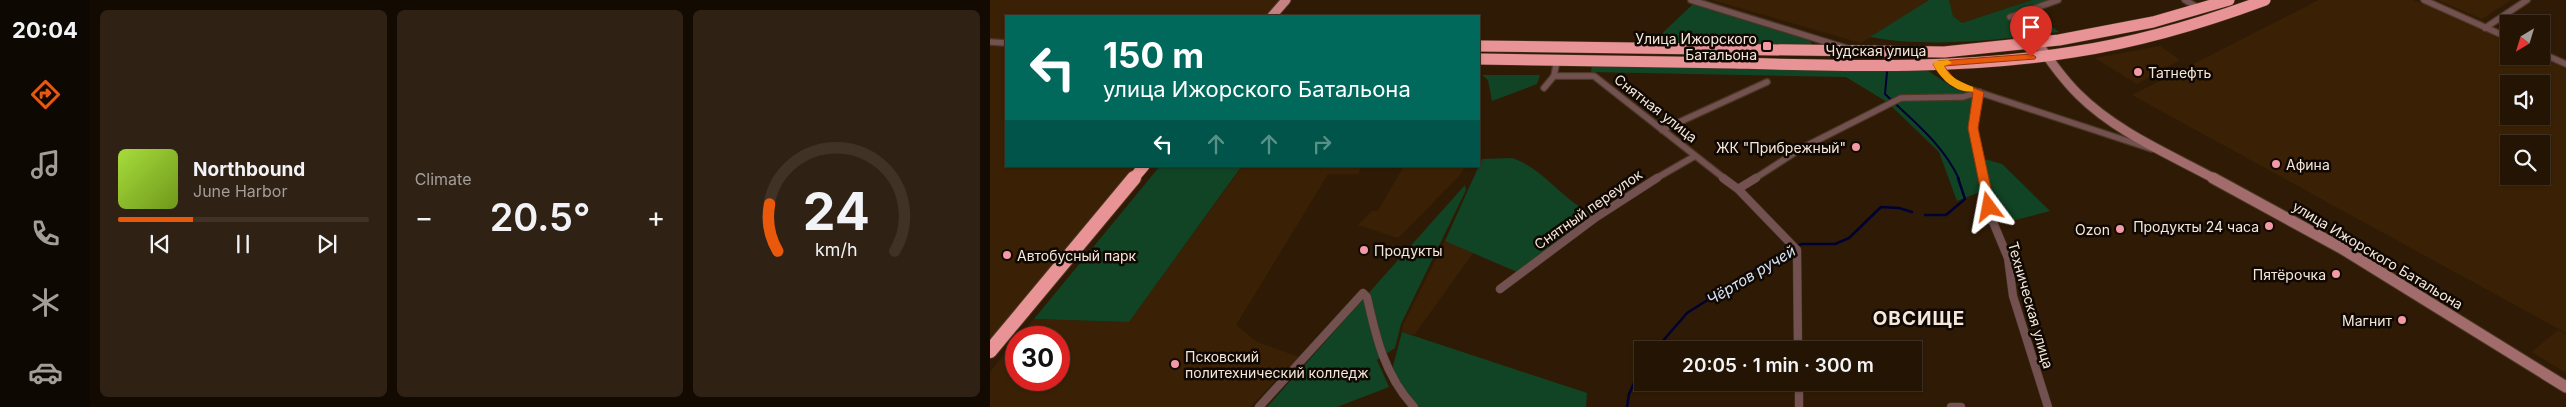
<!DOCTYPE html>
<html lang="en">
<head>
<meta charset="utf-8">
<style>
  :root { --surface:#231404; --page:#2f2113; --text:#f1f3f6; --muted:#a39e9a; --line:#403326; --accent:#ea580c }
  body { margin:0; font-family:Inter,sans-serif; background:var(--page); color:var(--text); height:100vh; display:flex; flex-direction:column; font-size:19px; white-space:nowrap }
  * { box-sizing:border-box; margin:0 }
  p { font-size:16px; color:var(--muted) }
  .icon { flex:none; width:28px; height:28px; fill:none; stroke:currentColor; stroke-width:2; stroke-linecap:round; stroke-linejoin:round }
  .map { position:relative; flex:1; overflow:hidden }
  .sheet { display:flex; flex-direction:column; gap:10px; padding:10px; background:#130b02; width:900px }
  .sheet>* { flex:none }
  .banner { position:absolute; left:15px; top:15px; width:475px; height:152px; border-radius:0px; box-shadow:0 1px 4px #0004,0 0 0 1px var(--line); background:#00695c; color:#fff; overflow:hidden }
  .needle { width:32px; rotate:218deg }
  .tools { position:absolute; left:1510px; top:15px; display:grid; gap:10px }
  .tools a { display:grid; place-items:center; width:50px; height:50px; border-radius:0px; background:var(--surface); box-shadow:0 1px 4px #0004,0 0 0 1px var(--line); font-size:25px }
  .speed { position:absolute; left:15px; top:326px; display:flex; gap:10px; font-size:25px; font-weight:700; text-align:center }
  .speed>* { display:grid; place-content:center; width:65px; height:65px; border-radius:50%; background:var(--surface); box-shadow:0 1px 4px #0004,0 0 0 1px var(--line); line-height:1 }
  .speed .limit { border:8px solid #d22; background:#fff; color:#111 }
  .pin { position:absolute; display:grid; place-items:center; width:42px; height:42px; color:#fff; margin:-51px -21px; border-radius:50% 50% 50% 0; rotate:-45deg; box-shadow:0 0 5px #0007 }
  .pin .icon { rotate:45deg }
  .me { position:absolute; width:55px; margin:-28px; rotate:347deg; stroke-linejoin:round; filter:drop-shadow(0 0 4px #0008) }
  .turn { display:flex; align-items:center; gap:18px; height:105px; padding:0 15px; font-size:22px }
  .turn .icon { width:65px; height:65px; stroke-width:2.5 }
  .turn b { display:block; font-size:35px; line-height:42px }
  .lanes { display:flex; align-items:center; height:48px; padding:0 15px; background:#0003; justify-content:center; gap:25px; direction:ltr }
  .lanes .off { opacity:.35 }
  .big { font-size:38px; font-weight:600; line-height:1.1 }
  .sheet .tile { flex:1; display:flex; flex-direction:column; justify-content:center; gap:8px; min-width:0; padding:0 18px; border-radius:8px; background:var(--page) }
  .sheet .dial { align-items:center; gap:0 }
  .dial svg { height:130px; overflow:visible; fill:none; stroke:var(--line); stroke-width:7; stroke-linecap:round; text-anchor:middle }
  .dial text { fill:var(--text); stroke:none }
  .song { display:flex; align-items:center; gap:15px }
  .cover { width:60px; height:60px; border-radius:8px; background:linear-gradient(135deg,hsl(80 70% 55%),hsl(80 70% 35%)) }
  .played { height:5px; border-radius:2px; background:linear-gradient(90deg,var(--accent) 30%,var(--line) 30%) }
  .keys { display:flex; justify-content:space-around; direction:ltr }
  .heat { display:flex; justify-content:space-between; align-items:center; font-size:28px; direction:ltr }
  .sheet .tiles { flex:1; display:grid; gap:10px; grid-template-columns:repeat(3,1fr) }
  .trip { position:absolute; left:644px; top:341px; width:288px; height:50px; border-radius:0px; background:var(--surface); box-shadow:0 1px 4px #0004,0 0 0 1px var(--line); font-weight:600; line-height:50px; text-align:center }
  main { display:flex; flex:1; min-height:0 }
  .menu { display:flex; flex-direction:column; width:90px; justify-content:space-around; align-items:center; background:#0e0802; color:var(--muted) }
  .menu .icon { width:35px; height:35px }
  .menu .current { color:var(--accent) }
  .menu b { font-size:22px; color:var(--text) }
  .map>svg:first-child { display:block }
</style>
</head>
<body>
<main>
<nav class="menu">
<b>20:04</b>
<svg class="icon current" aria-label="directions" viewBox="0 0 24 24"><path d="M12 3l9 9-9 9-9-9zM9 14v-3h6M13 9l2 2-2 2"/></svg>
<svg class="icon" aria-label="music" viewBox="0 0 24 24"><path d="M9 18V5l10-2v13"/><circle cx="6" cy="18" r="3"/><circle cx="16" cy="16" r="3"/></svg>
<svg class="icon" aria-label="phone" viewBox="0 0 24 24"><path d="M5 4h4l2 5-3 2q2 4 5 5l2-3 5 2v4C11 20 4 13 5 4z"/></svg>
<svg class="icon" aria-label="climate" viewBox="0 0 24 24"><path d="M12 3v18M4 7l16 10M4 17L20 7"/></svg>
<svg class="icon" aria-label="car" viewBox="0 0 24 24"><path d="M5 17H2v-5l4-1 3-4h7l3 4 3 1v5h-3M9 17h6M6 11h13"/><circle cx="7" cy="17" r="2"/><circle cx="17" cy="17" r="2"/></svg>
</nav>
<section class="sheet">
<div class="tiles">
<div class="tile">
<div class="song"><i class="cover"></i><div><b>Northbound</b><p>June Harbor</p></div></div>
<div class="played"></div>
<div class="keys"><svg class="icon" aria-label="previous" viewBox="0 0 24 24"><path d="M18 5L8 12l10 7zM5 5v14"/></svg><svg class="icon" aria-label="pause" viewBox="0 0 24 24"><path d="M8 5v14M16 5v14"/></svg><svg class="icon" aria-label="next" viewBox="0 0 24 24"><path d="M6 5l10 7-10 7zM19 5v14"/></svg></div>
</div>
<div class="tile"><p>Climate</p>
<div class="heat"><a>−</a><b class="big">20.5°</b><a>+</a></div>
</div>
<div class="tile dial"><svg viewBox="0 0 100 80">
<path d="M14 69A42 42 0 1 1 86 69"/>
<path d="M14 69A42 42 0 0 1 9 40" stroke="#ea580c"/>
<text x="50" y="56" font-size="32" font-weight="700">24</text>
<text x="50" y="72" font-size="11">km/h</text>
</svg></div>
</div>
</section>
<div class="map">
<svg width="1576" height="407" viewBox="0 0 1576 407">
  <rect width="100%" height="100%" fill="#2f1b05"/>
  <g fill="#3a2105" fill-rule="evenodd">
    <polygon points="0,0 292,0 278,16 16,16 16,166 152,166 0,347"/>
    <polygon points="722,0 939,0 871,43"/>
    <polygon points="959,0 1042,0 972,23 963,16"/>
    <path d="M1329 0H1423L1519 43V56H1547L1576 69V333L1142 95ZM1519 84H1551V116H1519ZM1519 144H1551V176H1519Z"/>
    <polygon points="1448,0 1521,0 1492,19"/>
    <polygon points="1170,46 1190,60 1147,84 1105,58"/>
    <polygon points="214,166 372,166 368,174 338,174 246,325 267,342 309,357 260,407 0,407 0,372 26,340 26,380 69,380 69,338 28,337 44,319 139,322 251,168"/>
    <polygon points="414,166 474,168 470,175 408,238 368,225 382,211 388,211"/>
    <polygon points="455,241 483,253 424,335 412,332 413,325"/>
    <polygon points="1568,330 1576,334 1576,373 1542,352"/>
  </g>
  <g fill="#114425">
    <path d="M939 0H959L963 16 972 23 1042 0H1062L1042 12 1069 32C1009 40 939 48 880 37Z"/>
    <polygon points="703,4 820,41 823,46 660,45"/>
    <polygon points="602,65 934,68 962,87 986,97 979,125 990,192 967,201 949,152 897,102 856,77 601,72"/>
    <polygon points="492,75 550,75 547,84 502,101 498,80"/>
    <path d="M522 158C555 169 573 202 604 214L527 272 455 241 492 159Z"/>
    <polygon points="991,158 1012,164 1060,211 1010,224"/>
    <polygon points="170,166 251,167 139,322 44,319"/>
    <polygon points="475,185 476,190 411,324 405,348 387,360 399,387 347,407 277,407"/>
    <polygon points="412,332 597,393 596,407 430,407 417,397 402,370"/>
  </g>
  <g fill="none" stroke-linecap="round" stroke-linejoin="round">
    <path stroke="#000133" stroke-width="2" d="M897 72 895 94C922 120 953 144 969 179"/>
    <g stroke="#000133" stroke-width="2.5">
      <polyline points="935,215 956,215 975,199 968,178"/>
      <polyline points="665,350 697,313 795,251 812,244 845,244 859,238 891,207 909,208 922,212"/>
      <polyline points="637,407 639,394 652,366"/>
    </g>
    <g stroke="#4b3823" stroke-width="8">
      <g id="street-far1">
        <polyline points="701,0 856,48"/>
        <polyline points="1195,0 1210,9"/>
        <polyline points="1434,0 1519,38"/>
        <polyline points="1020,17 1068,0"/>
        <polyline points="1495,28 1537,0"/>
        <polyline points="0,42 16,43"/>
        <polyline points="1551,53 1576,64"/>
        <polyline points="948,64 958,79 970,86 1162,149"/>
        <polyline points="564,76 604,76 735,179"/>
        <polyline points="554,88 564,76 567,60"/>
        <polyline points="989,92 983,128 993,179"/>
        <polyline points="672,130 777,82"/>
        <polyline points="665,179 705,156"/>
        <polyline points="764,179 812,148 911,98 973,97 989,92"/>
      </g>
    </g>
    <g stroke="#4b3823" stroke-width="9">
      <g id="street">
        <polyline points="733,178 748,189 806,249"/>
        <polyline points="992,178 1003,222 1018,258 1023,296 1058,407"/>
        <polyline points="748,189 766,178"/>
        <polyline points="807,250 808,350"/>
        <polyline points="510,289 605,218 667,178"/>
        <polyline points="809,382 809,407"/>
        <path d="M269 407 373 293 377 297C386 338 395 376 424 407"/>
        <polyline points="961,407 971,407"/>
      </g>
    </g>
    <g stroke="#4b3823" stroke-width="11">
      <path id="secondary-far1" d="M1048 43C1060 61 1073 79 1088 94 1126 132 1179 154 1225 179"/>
    </g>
    <g stroke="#4b3823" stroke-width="13">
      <polyline id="secondary" points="1223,178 1353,249 1576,387"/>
    </g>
    <g stroke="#4b3823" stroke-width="11">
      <polyline id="primary" points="282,16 296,0"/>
    </g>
    <g stroke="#4b3823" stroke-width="12">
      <g id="highway-far1">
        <polyline points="489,46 954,52 1069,40 1163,22 1239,0"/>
        <path d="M489 59C574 61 659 62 744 63 856 66 972 70 1083 52 1149 42 1213 23 1275 0"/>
        <polyline points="143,179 154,166"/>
      </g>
    </g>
    <g stroke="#4b3823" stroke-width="16">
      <polyline id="highway" points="0,351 144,178"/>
    </g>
    <use href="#street-far1" stroke="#735151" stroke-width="5.5"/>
    <use href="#street" stroke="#735151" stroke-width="8"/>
    <use href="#secondary-far1" stroke="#a26c6d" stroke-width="9"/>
    <use href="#secondary" stroke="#a26c6d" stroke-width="11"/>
    <use href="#primary" stroke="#c68182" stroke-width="9"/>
    <use href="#highway-far1" stroke="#e89395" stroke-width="11"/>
    <use href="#highway" stroke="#e89395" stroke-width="14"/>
  </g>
  <path fill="#ea580c" stroke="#983908" d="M1041 54 1046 57 1045 59 954 66 966 81 994 92 988 128 1005 207 999 211 994 207 978 128 983 93C965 87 952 82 943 64L948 61Z"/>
  <path fill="#f59e0b" d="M958 60 962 63 954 66C960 78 971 82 983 87V91C966 94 950 78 943 64L945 61Z"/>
  <g fill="#f49aa5" stroke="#100802" stroke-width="2">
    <rect x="772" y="41" width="10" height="10" rx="2.5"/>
    <circle cx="1148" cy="72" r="5"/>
    <circle cx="866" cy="147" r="5"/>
    <circle cx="1286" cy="164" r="5"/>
    <circle cx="1279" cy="226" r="5"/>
    <circle cx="1130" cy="229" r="5"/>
    <circle cx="374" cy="250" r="5"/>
    <circle cx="17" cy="255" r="5"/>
    <circle cx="1346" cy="274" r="5"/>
    <circle cx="1412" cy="320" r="5"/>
    <circle cx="185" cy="364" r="5"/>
  </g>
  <g text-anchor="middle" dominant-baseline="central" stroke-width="5" stroke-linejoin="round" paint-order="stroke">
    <g font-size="14" fill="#f5e7da" stroke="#100802" text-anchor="end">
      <text x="767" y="38">Улица Ижорского<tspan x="767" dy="16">Батальона</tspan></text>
      <text x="1158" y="72" text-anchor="start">Татнефть</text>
      <text x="856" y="147">ЖК "Прибрежный"</text>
      <text x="1296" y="164" text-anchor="start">Афина</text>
      <text x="1269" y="226">Продукты 24 часа</text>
      <text x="1120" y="229">Ozon</text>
      <text x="384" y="250" text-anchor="start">Продукты</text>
      <text x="27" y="255" text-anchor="start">Автобусный парк</text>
      <text x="1336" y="274">Пятёрочка</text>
      <text x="1402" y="320">Магнит</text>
      <text x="195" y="356" text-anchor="start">Псковский<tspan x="195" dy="16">политехнический колледж</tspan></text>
    </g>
    <g font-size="14" fill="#f5e7da" stroke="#100802">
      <text x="886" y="50">Чудская улица</text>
      <text transform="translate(666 108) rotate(38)">Снятная улица</text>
      <text transform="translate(598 209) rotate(-35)">Снятный переулок</text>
      <text transform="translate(1388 255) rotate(31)">улица Ижорского Батальона</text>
      <text transform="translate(1041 305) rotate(74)">Техническая улица</text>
    </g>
    <g font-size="15" font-style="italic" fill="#d7e3f4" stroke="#100802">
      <text transform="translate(761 275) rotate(-31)">Чёртов ручей</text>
    </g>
    <g font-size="19" font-weight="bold" letter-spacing="1" fill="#f5e7da" stroke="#100802">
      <text x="929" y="318">ОВСИЩЕ</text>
    </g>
  </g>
</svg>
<div class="tools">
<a><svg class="needle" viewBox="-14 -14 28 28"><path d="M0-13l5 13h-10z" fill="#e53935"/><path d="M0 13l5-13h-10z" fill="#a39e9a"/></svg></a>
<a><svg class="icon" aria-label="sound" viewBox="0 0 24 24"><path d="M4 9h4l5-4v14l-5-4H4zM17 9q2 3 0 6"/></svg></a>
<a><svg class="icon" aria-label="search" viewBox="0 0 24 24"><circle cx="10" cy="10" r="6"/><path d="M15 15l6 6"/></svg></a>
</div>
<div class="speed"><div class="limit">30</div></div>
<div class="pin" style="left:1041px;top:57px;background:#d93025"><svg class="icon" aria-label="arrive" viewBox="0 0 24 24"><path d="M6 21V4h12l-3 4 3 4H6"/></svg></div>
<svg class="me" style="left:999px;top:207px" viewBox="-20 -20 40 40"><path d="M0-17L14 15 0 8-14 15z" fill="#ea580c" stroke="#fff" stroke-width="4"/></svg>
<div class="trip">20:05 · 1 min · 300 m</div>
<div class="banner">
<div class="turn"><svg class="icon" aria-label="left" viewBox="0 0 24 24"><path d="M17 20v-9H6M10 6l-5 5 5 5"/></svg><div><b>150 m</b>улица Ижорского Батальона</div></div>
<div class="lanes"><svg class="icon" aria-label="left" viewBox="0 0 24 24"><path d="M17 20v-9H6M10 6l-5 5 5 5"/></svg><svg class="icon off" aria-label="ahead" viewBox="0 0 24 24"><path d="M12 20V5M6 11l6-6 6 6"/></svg><svg class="icon off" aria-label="ahead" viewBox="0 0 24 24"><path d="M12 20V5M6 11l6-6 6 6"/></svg><svg class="icon off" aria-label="right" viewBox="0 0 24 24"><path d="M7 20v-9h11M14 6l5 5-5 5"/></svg></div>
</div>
</div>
</main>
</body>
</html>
